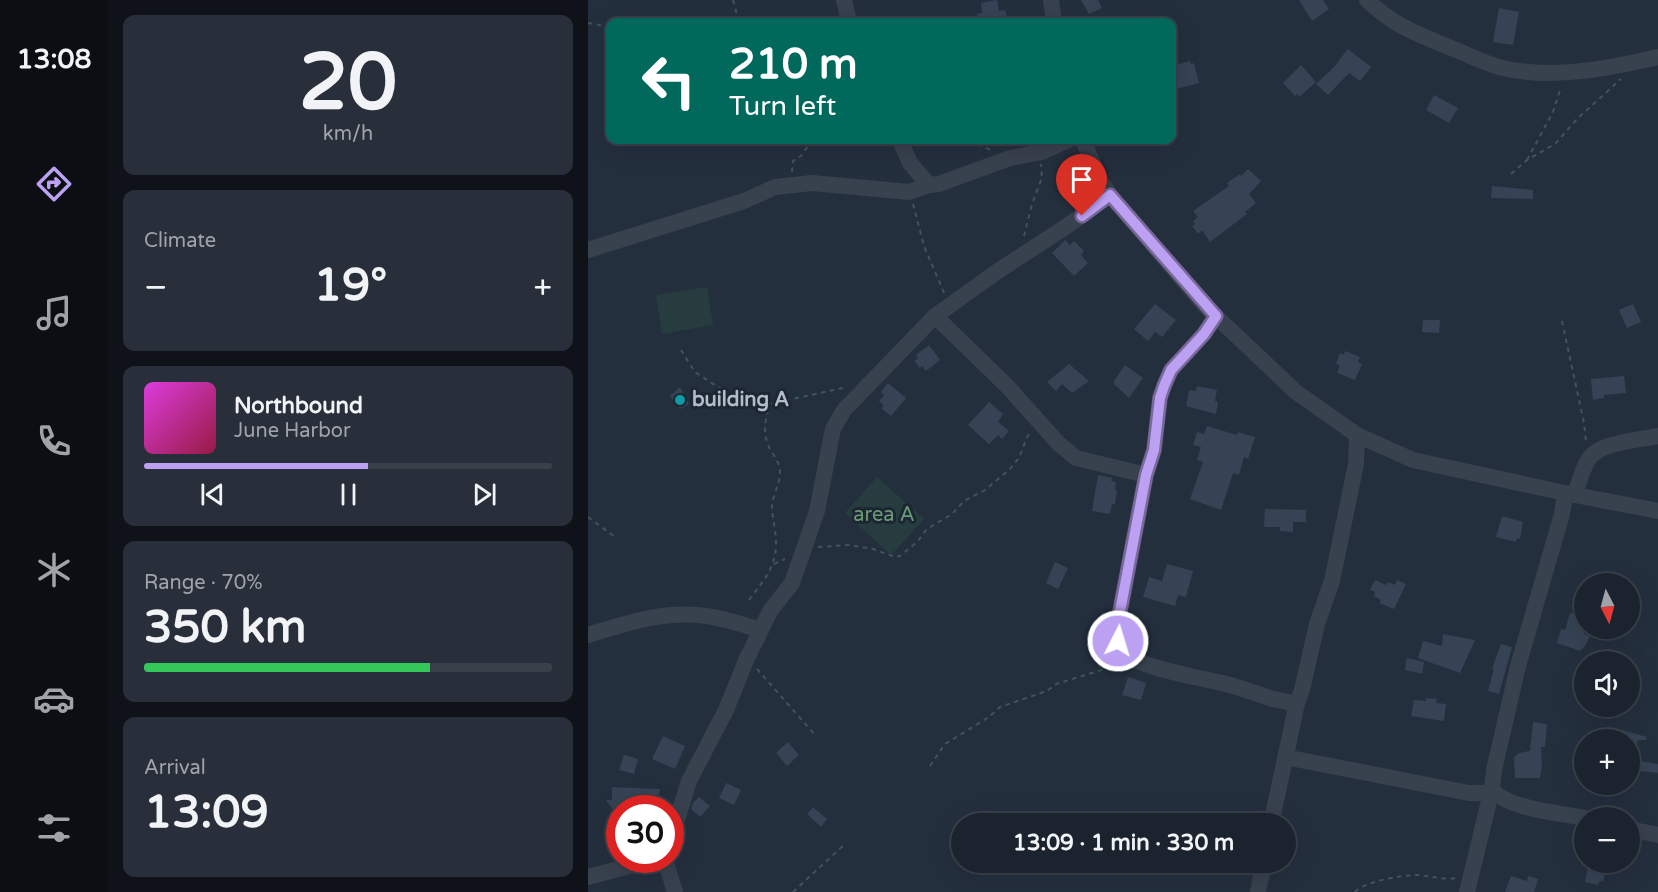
<!DOCTYPE html>
<html lang="en">
<head>
<meta charset="utf-8">
<style>
  :root { --surface:#1b232e; --page:#282f3a; --text:#f1f3f6; --muted:#a0a4aa; --line:#39404a; --accent:#bca0f2 }
  body { margin:0; font-family:"Varela Round",sans-serif; background:var(--page); color:var(--text); height:100vh; display:flex; flex-direction:column; font-size:22px; white-space:nowrap }
  * { box-sizing:border-box; margin:0 }
  p { font-size:20px; color:var(--muted) }
  .icon { flex:none; width:33px; height:33px; fill:none; stroke:currentColor; stroke-width:2; stroke-linecap:round; stroke-linejoin:round }
  .map { position:relative; flex:1; overflow:hidden }
  .panel { display:flex; flex-direction:column; gap:15px; padding:15px; background:#0f1319; width:480px }
  .panel>* { flex:none }
  .hud { position:absolute; left:18px; top:18px; width:570px; height:126px; border-radius:12px; box-shadow:0 6px 24px #0002,0 0 0 2px var(--line); background:#00695c; color:#fff; overflow:hidden }
  .needle { width:39px; rotate:174deg }
  .buttons { position:absolute; left:986px; top:573px; display:grid; gap:12px }
  .buttons a { display:grid; place-items:center; width:66px; height:66px; border-radius:50%; background:var(--surface); box-shadow:0 6px 24px #0002,0 0 0 2px var(--line); font-size:30px }
  .speed { position:absolute; left:18px; top:795px; display:flex; gap:12px; font-size:30px; font-weight:700; text-align:center }
  .speed>* { display:grid; place-content:center; width:78px; height:78px; border-radius:50%; background:var(--surface); box-shadow:0 6px 24px #0002,0 0 0 2px var(--line); line-height:1 }
  .speed .limit { border:9px solid #d22; background:#fff; color:#111 }
  .pin { position:absolute; display:grid; place-items:center; width:51px; height:51px; color:#fff; margin:-62px -26px; border-radius:50% 50% 50% 0; rotate:-45deg; box-shadow:0 0 6px #0007 }
  .pin .icon { rotate:45deg }
  .me { position:absolute; width:66px; margin:-33px; rotate:5deg; stroke-linejoin:round; filter:drop-shadow(0 0 4px #0008) }
  .turn { display:flex; align-items:center; gap:21px; height:126px; padding:0 24px; font-size:27px }
  .turn .icon { width:78px; height:78px; stroke-width:2.5 }
  .turn b { display:block; font-size:42px; line-height:51px }
  .big { font-size:45px; font-weight:700; line-height:1.1 }
  .panel .widget { flex:1; display:flex; flex-direction:column; justify-content:center; gap:9px; min-width:0; padding:0 21px; border-radius:12px; background:var(--page) }
  .panel .dial { align-items:center; gap:0 }
  .dial b { font-size:78px; line-height:1 }
  .song { display:flex; align-items:center; gap:18px }
  .cover { width:72px; height:72px; border-radius:9px; background:linear-gradient(135deg,hsl(300 70% 55%),hsl(340 70% 35%)) }
  .played { height:6px; border-radius:3px; background:linear-gradient(90deg,var(--accent) 55%,var(--line) 55%) }
  .keys { display:flex; justify-content:space-around; direction:ltr }
  .heat { display:flex; justify-content:space-between; align-items:center; font-size:33px; direction:ltr }
  .charge { height:9px; border-radius:4px; background:linear-gradient(90deg,#34c759 70%,var(--line) 0) }
  .trip { position:absolute; left:363px; top:813px; width:345px; height:60px; border-radius:30px; background:var(--surface); box-shadow:0 6px 24px #0002,0 0 0 2px var(--line); font-weight:700; line-height:60px; text-align:center }
  main { display:flex; flex:1; min-height:0 }
  .dock { display:flex; flex-direction:column; width:108px; justify-content:space-around; align-items:center; background:#0b0e12; color:var(--muted) }
  .dock .icon { width:42px; height:42px }
  .dock .current { color:var(--accent) }
  .dock b { font-size:27px; color:var(--text) }
  .map>svg:first-child { display:block }
</style>
</head>
<body>
<main>
<nav class="dock">
<b>13:08</b>
<svg class="icon current" aria-label="directions" viewBox="0 0 24 24"><path d="M12 3l9 9-9 9-9-9zM9 14v-3h6M13 9l2 2-2 2"/></svg>
<svg class="icon" aria-label="music" viewBox="0 0 24 24"><path d="M9 18V5l10-2v13"/><circle cx="6" cy="18" r="3"/><circle cx="16" cy="16" r="3"/></svg>
<svg class="icon" aria-label="phone" viewBox="0 0 24 24"><path d="M5 4h4l2 5-3 2q2 4 5 5l2-3 5 2v4C11 20 4 13 5 4z"/></svg>
<svg class="icon" aria-label="climate" viewBox="0 0 24 24"><path d="M12 3v18M4 7l16 10M4 17L20 7"/></svg>
<svg class="icon" aria-label="car" viewBox="0 0 24 24"><path d="M5 17H2v-5l4-1 3-4h7l3 4 3 1v5h-3M9 17h6M6 11h13"/><circle cx="7" cy="17" r="2"/><circle cx="17" cy="17" r="2"/></svg>
<svg class="icon" aria-label="filters" viewBox="0 0 24 24"><path d="M4 7h16M4 17h16"/><circle cx="9" cy="7" r="2"/><circle cx="15" cy="17" r="2"/></svg>
</nav>
<section class="panel">
<div class="widget dial"><b>20</b><p>km/h</p></div>
<div class="widget"><p>Climate</p>
<div class="heat"><a>−</a><b class="big">19°</b><a>+</a></div>
</div>
<div class="widget">
<div class="song"><i class="cover"></i><div><b>Northbound</b><p>June Harbor</p></div></div>
<div class="played"></div>
<div class="keys"><svg class="icon" aria-label="previous" viewBox="0 0 24 24"><path d="M18 5L8 12l10 7zM5 5v14"/></svg><svg class="icon" aria-label="pause" viewBox="0 0 24 24"><path d="M8 5v14M16 5v14"/></svg><svg class="icon" aria-label="next" viewBox="0 0 24 24"><path d="M6 5l10 7-10 7zM19 5v14"/></svg></div>
</div>
<div class="widget"><p>Range · 70%</p><b class="big">350 km</b><div class="charge"></div></div>
<div class="widget"><p>Arrival</p><b class="big">13:09</b></div>
</section>
<div class="map">
<svg width="1070" height="892" viewBox="0 0 1070 892">
  <rect width="100%" height="100%" fill="#242f3e"/>
  <g fill="#263c3f">
    <polygon points="119,287 125,325 74,334 68,295"/>
    <polygon points="289,477 336,519 303,555 257,513"/>
  </g>
  <g fill="#364354">
    <polygon points="409,0 411,11 417,10 420,22 391,22 389,14 394,13 393,3"/>
    <polygon points="493,0 510,0 514,8 501,14"/>
    <polygon points="711,0 735,0 741,9 724,21"/>
    <polygon points="911,8 931,12 925,45 905,42"/>
    <polygon points="760,49 783,67 772,81 761,73 740,95 728,84 746,67"/>
    <polygon points="602,61 603,64 606,63 611,83 584,90 584,66"/>
    <polygon points="713,65 728,82 711,97 709,94 707,96 695,83"/>
    <polygon points="846,95 870,108 861,123 838,110"/>
    <polygon points="660,169 673,181 661,194 668,203 657,212 659,214 622,242 614,230 610,234 604,226 607,224 605,221 610,217 605,211 641,186 639,183 652,174 653,176"/>
    <polygon points="904,186 945,190 945,199 903,198"/>
    <polygon points="477,240 482,245 486,241 496,251 493,255 500,263 486,276 464,253"/>
    <polygon points="567,304 588,320 574,337 567,332 560,341 546,329"/>
    <polygon points="1045,304 1053,322 1039,328 1031,310"/>
    <polygon points="835,320 852,320 851,333 834,332"/>
    <polygon points="341,345 352,360 338,371 334,366 332,368 326,361 330,358 328,355"/>
    <polygon points="757,351 772,357 770,362 774,364 767,380 749,373 752,366 748,364 752,353 756,355"/>
    <polygon points="481,364 501,381 484,393 474,384 468,391 459,382"/>
    <polygon points="537,365 555,378 541,398 526,384 526,381"/>
    <polygon points="1036,376 1038,393 1016,395 1016,398 1005,400 1003,379"/>
    <polygon points="300,383 318,398 303,416 294,409 295,405 291,401 296,395 293,392"/>
    <polygon points="609,386 629,390 627,401 630,402 628,414 598,406 601,390 608,391"/>
    <polygon points="92,387 101,404 92,409 82,396"/>
    <polygon points="401,402 415,414 410,422 421,431 414,439 410,435 401,444 380,425"/>
    <polygon points="619,426 649,435 650,432 667,437 660,459 656,457 651,475 645,473 633,510 602,499 615,462 609,460 613,447 605,445 609,432 616,434"/>
    <polygon points="510,475 524,478 523,481 528,482 527,489 529,490 527,504 524,504 522,514 504,511"/>
    <polygon points="677,509 718,510 718,522 705,522 705,532 692,531 692,527 676,527"/>
    <polygon points="914,516 935,522 932,539 929,538 928,542 908,537"/>
    <polygon points="467,562 480,568 470,589 458,583"/>
    <polygon points="579,564 605,571 598,597 590,595 587,606 555,597 561,577 574,581"/>
    <polygon points="787,580 798,585 800,582 807,585 809,580 818,584 806,609 791,603 793,600 786,596 787,592 782,590"/>
    <polygon points="982,613 994,616 993,619 996,620 996,634 1002,636 997,646 992,651 969,643 973,629 977,630"/>
    <polygon points="855,634 887,640 872,673 830,658 835,641 854,646"/>
    <polygon points="913,644 924,647 911,694 900,691 906,669 904,669"/>
    <polygon points="819,658 836,662 834,674 817,670"/>
    <polygon points="540,677 558,683 553,700 534,695"/>
    <polygon points="838,698 849,699 848,703 858,704 856,721 823,716 826,700 838,701"/>
    <polygon points="945,722 959,724 957,747 953,747 954,765 952,778 927,778 926,757 931,753 942,751"/>
    <polygon points="1023,727 1059,737 1058,740 1050,740 1044,761 1041,761 1041,740 1020,740"/>
    <polygon points="75,736 97,746 87,769 64,759"/>
    <polygon points="200,742 211,755 199,766 188,753"/>
    <polygon points="36,755 50,759 46,774 31,770"/>
    <polygon points="1045,760 1070,764 1070,773 1043,770"/>
    <polygon points="138,783 153,790 146,805 131,798"/>
    <polygon points="24,787 72,789 67,808 32,808 32,843 22,842 26,811 18,800 24,800"/>
    <polygon points="111,797 122,806 112,817 103,809 105,803"/>
    <polygon points="225,807 239,819 233,827 219,814"/>
    <polygon points="1000,867 1017,873 1015,882 1012,881 1010,885 997,882"/>
    <polygon points="923,876 939,881 940,876 950,879 946,892 917,892"/>
  </g>
  <g fill="none" stroke-linecap="round" stroke-linejoin="round">
    <g stroke="#3f5557" stroke-width="2" stroke-dasharray="4.5 4.5" stroke-linecap="butt">
      <polyline points="145,0 151,22"/>
      <polyline points="0,23 22,27"/>
      <polyline points="363,140 389,144 403,150"/>
      <polyline points="939,160 965,112 973,87"/>
      <polyline points="204,172 205,161 213,156 224,140"/>
      <polyline points="923,174 939,160 967,144 989,119 1033,79"/>
      <polyline points="325,204 336,246 357,295"/>
      <polyline points="436,236 444,204 454,178 453,164"/>
      <polyline points="974,321 996,423 998,442"/>
      <polyline points="93,350 107,372 145,397 159,403 182,404 259,387"/>
      <polyline points="0,517 27,537"/>
      <polyline points="230,547 261,545 285,549 307,557 312,556 329,542 339,529 364,514 376,501 397,490 421,470 431,458 439,437 443,432"/>
      <polyline points="186,564 197,559"/>
      <path d="M161 600C175 581 188 568 188 543 188 530 184 518 184 506 185 493 193 483 192 470 191 462 186 456 182 449 174 434 177 420 182 404"/>
      <polyline points="169,669 228,736"/>
      <polyline points="342,766 357,744 401,717 412,707 459,691 468,684 530,665"/>
      <polyline points="205,892 257,844"/>
      <path d="M767 892C777 881 815 875 830 875 843 876 855 880 868 878"/>
    </g>
    <g stroke="#38414e" stroke-width="16">
      <polyline points="256,0 261,22"/>
      <polyline points="463,0 466,22"/>
      <path d="M779 0C805 25 825 32 858 46 878 53 898 65 919 69 968 79 1022 68 1070 57"/>
      <polyline points="312,140 322,163 341,185 351,184 422,158 454,152 480,140"/>
      <polyline points="495,140 512,180 522,195 619,308 708,392 769,435 825,460 977,493 1070,511"/>
      <polyline points="0,250 156,201 187,187 224,183 321,192 341,185"/>
      <polyline points="347,316 420,387 470,443 488,458 558,475"/>
      <path d="M628 316 616 334 583 370 576 386 572 397 566 450 558 475 529 627C530 636 530 646 537 653 549 668 621 679 642 685 665 691 685 702 709 703"/>
      <path d="M986 495C991 484 994 470 1000 460 1011 442 1051 440 1070 436"/>
      <path d="M0 635C40 623 76 610 118 616 136 618 155 625 173 630"/>
      <polyline points="697,757 881,793 902,793"/>
      <path d="M904 789C918 809 973 813 997 818"/>
      <polyline points="683,824 709,703 714,690 729,624 744,581 768,464 769,435"/>
      <polyline points="1041,829 1070,835"/>
      <polyline points="82,830 90,817 101,781 138,710 159,658 173,630 182,611 204,583 229,511 245,429 256,410 347,316 410,271 479,226 522,195"/>
      <polyline points="77,860 87,892"/>
      <polyline points="0,877 63,860"/>
      <polyline points="670,892 676,862"/>
      <polyline points="879,892 904,789 906,770 930,666 974,514 977,493"/>
    </g>
  </g>
  <g fill="none" stroke-linecap="round" stroke-linejoin="round">
    <g stroke="#7a689d" stroke-width="15">
      <polyline id="route" points="494,216 522,195 628,316 616,334 583,370 576,386 572,398 566,450 558,475 529,627 530,641"/>
    </g>
    <use href="#route" stroke="#bca0f2" stroke-width="10"/>
  </g>
  <circle fill="#0f9aa8" stroke="#1d2633" stroke-width="2" cx="92" cy="400" r="6"/>
  <g text-anchor="middle" dominant-baseline="central" stroke-width="6" stroke-linejoin="round" paint-order="stroke">
    <g font-size="20" font-weight="bold" fill="#b4bcc9" stroke="#1d2633" text-anchor="start">
      <text x="104" y="400">building A</text>
    </g>
    <g font-size="20" fill="#6b9a76" stroke="#1d2633">
      <text x="296" y="515">area A</text>
    </g>
  </g>
</svg>
<div class="buttons">
<a><svg class="needle" viewBox="-14 -14 28 28"><path d="M0-13l5 13h-10z" fill="#e53935"/><path d="M0 13l5-13h-10z" fill="#a0a4aa"/></svg></a>
<a><svg class="icon" aria-label="sound" viewBox="0 0 24 24"><path d="M4 9h4l5-4v14l-5-4H4zM17 9q2 3 0 6"/></svg></a>
<a>+</a>
<a>−</a>
</div>
<div class="speed"><div class="limit">30</div></div>
<div class="pin" style="left:494px;top:216px;background:#d93025"><svg class="icon" aria-label="arrive" viewBox="0 0 24 24"><path d="M6 21V4h12l-3 4 3 4H6"/></svg></div>
<svg class="me" style="left:530px;top:641px" viewBox="-20 -20 40 40"><circle r="17" fill="#bca0f2" stroke="#fff" stroke-width="3"/><path d="M0-11L8 9 0 5-8 9z" fill="#fff"/></svg>
<div class="trip">13:09 · 1 min · 330 m</div>
<div class="hud">
<div class="turn"><svg class="icon" aria-label="left" viewBox="0 0 24 24"><path d="M17 20v-9H6M10 6l-5 5 5 5"/></svg><div><b>210 m</b>Turn left</div></div>
</div>
</div>
</main>
</body>
</html>
